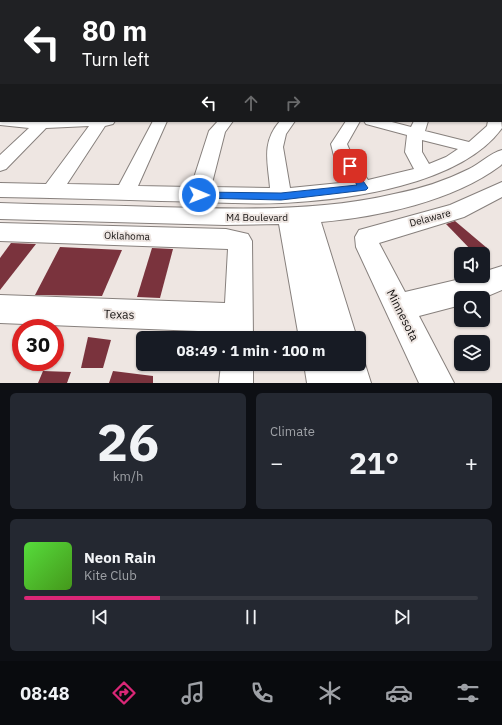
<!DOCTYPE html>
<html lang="en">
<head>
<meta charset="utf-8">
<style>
  :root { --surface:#171b24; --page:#242831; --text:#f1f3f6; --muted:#9ea1a6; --line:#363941; --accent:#db2777 }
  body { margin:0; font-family:"IBM Plex Sans",sans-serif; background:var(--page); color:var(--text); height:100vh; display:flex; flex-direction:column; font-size:15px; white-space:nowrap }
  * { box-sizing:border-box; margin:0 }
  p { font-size:13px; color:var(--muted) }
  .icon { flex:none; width:22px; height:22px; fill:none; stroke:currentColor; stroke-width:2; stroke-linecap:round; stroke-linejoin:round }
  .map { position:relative; height:383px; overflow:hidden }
  .side { display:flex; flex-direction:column; gap:10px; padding:10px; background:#0d0f14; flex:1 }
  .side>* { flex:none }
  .banner { position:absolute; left:0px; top:0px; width:502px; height:122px; box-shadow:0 1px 3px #0004; background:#202124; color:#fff; overflow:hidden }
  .tools { position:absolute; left:454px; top:247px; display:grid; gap:8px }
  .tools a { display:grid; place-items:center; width:36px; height:36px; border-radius:6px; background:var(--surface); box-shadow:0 1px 3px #0004; font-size:20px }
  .speed { position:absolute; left:12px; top:319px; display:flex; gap:8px; font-size:20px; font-weight:700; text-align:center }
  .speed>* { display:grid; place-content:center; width:52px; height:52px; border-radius:50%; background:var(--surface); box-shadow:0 1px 3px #0004; line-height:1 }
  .speed .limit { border:6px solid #d22; background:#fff; color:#111 }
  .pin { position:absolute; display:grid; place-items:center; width:34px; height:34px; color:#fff; margin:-17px; border-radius:8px; box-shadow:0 2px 6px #0006 }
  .me { position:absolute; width:44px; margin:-22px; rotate:91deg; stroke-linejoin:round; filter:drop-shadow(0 0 3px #0008) }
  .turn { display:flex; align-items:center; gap:14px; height:84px; padding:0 16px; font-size:18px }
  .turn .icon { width:52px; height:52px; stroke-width:2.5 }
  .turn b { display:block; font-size:28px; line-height:34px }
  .lanes { display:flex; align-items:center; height:38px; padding:0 16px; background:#0003; justify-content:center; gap:20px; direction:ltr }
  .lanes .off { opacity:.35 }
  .big { font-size:30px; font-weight:800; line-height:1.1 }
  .side .tile { flex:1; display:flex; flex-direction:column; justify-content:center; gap:6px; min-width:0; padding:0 14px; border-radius:6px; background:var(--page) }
  .side .dial { align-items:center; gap:0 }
  .dial b { font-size:52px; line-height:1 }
  .song { display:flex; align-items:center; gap:12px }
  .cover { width:48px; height:48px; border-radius:6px; background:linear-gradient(135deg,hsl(110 70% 55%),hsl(100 70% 35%)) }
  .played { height:4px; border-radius:2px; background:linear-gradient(90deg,var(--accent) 30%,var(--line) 30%) }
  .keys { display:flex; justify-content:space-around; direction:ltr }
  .heat { display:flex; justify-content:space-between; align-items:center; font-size:22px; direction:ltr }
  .side .tiles { flex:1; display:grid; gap:10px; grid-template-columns:1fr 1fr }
  .tile:last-child { grid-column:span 2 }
  .trip { position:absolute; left:136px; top:331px; width:230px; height:40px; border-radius:6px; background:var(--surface); box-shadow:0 1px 3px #0004; font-weight:800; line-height:40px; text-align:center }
  .tabs { display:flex; height:64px; justify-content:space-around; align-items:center; background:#090b0e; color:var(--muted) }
  .tabs .icon { width:28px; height:28px }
  .tabs .current { color:var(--accent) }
  .tabs b { font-size:18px; color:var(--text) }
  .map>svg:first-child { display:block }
</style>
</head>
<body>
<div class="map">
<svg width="502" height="383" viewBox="0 0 502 383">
  <rect width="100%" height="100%" fill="#eee6e2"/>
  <g fill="#7a333d">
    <polygon points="455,221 487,248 475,254 446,224"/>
    <polygon points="11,243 36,244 0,290 0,258"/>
    <polygon points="60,247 122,250 102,296 35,295"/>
    <polygon points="152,248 173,249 160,298 137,297"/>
    <polygon points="88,337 111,340 103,368 81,368"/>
    <polygon points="43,371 71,372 67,383 38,383"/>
    <polygon points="113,371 153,376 153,383 109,383"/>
  </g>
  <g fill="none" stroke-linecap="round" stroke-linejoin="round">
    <g stroke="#87807d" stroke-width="2">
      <g id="minor">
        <rect x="0" y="58" width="1" height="6"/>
        <polygon points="0,90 1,90 0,99"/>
        <path d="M0 117 1 121H115L113 124 105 126 67 184 119 185 153 121H167L138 186 191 187 209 131 218 121H233L225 132 211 187 270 188C268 162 261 143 280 121H295L286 134 283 147 290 188 350 182 334 156 331 144 346 121H360L347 144 352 156 368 180 414 169 405 152 407 135 366 124 364 121H388L411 127 414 121H428L425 131 469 142 487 126 488 121H501V119L502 128C461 185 347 200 282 203 241 205 201 201 161 201 107 199 54 198 0 197V183L46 184 89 126 46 128 6 169 0 171V155L29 128 0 125ZM422 140 458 149 446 157 429 164 422 152Z"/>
        <path d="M502 150V164L500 166C453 201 379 217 321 222L357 338H299L279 224 225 225 0 219V203C52 205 105 205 157 207 236 209 317 212 394 194 420 189 445 181 469 169 480 164 490 153 502 150Z"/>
        <polygon points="502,182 502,197 464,217 379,243 405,292 473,276 483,276 483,272 502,266 502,290 483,298 461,298 461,305 419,316 454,383 419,383 356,247 355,237 359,230 450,205"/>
        <polygon points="0,223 226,229 248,234 252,241 253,338 223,338 223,332 0,323 0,295 225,303 228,249 0,241"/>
        <polygon points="359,352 365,364 371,383 307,383 304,364 359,364"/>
        <polygon points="221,364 253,364 253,383 219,383"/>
      </g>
    </g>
    <g stroke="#87807d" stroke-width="2">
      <rect id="major" x="501" y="65" width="1" height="8"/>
    </g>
    <use href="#minor" fill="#fff" fill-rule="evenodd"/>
    <use href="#major" fill="#fff" fill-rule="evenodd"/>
  </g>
  <linearGradient id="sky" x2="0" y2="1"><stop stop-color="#a9afe0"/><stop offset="0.46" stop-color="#f7f4f2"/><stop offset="1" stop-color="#f7f4f2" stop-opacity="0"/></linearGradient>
  <rect width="502" height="100" fill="url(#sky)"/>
  <polygon fill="#1a73e8" stroke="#114b97" points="350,164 352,165 368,188 366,190 281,200 199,198 195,195 199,192 281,193 357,185 345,166"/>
  <g text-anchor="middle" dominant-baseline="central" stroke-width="4" stroke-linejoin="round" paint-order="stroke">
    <g font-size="10" fill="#13100f" stroke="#eee6e2">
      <text x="257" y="217">M4 Boulevard</text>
      <text transform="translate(430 218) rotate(-15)">Delaware</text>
      <text transform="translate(127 236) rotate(2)">Oklahoma</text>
    </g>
    <g font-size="12" fill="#13100f" stroke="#eee6e2">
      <text transform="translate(119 314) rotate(2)">Texas</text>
      <text transform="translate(403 315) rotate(63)">Minnesota</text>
    </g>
  </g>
</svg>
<div class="tools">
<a><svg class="icon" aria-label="sound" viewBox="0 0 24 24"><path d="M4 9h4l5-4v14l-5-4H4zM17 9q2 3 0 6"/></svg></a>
<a><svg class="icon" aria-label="search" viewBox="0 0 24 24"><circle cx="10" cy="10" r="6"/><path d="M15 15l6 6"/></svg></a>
<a><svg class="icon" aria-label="layers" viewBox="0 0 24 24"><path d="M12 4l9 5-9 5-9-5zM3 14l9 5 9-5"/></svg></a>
</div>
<div class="speed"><div class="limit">30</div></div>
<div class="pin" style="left:350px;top:166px;background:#d93025"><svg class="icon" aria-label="arrive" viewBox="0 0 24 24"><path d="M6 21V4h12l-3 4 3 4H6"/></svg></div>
<svg class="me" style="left:199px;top:195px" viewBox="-20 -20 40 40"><circle r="17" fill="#1a73e8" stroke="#fff" stroke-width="3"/><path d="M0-11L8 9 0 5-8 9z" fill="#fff"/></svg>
<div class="trip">08:49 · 1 min · 100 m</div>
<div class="banner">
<div class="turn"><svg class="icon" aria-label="left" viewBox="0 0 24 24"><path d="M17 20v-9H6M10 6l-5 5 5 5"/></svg><div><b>80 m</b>Turn left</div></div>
<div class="lanes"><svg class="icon" aria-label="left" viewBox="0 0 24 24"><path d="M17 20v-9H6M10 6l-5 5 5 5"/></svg><svg class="icon off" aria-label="ahead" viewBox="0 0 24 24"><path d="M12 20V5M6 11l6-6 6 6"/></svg><svg class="icon off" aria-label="right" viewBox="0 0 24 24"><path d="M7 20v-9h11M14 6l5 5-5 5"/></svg></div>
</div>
</div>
<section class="side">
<div class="tiles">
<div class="tile dial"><b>26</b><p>km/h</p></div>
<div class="tile"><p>Climate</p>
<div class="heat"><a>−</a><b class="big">21°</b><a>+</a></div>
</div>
<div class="tile">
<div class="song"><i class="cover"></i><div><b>Neon Rain</b><p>Kite Club</p></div></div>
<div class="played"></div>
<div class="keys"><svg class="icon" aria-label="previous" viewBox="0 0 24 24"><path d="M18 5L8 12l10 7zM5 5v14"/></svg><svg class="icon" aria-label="pause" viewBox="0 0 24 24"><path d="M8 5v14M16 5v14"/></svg><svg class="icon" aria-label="next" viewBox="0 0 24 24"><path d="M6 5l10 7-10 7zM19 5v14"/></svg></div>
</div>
</div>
</section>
<nav class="tabs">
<b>08:48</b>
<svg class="icon current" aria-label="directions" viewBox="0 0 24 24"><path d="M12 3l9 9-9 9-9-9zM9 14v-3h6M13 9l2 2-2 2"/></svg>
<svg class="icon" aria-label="music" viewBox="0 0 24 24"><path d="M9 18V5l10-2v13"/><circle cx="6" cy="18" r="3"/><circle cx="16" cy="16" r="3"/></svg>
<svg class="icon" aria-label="phone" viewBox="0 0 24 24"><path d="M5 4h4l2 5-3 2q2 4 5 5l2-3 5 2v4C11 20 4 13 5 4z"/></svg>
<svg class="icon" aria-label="climate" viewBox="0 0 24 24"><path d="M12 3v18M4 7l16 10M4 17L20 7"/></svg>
<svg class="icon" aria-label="car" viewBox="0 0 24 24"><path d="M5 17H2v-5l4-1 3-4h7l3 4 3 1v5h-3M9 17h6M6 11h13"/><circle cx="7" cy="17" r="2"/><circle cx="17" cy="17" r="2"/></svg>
<svg class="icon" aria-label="filters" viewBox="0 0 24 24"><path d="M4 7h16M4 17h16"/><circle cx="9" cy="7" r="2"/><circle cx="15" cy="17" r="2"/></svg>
</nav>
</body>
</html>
